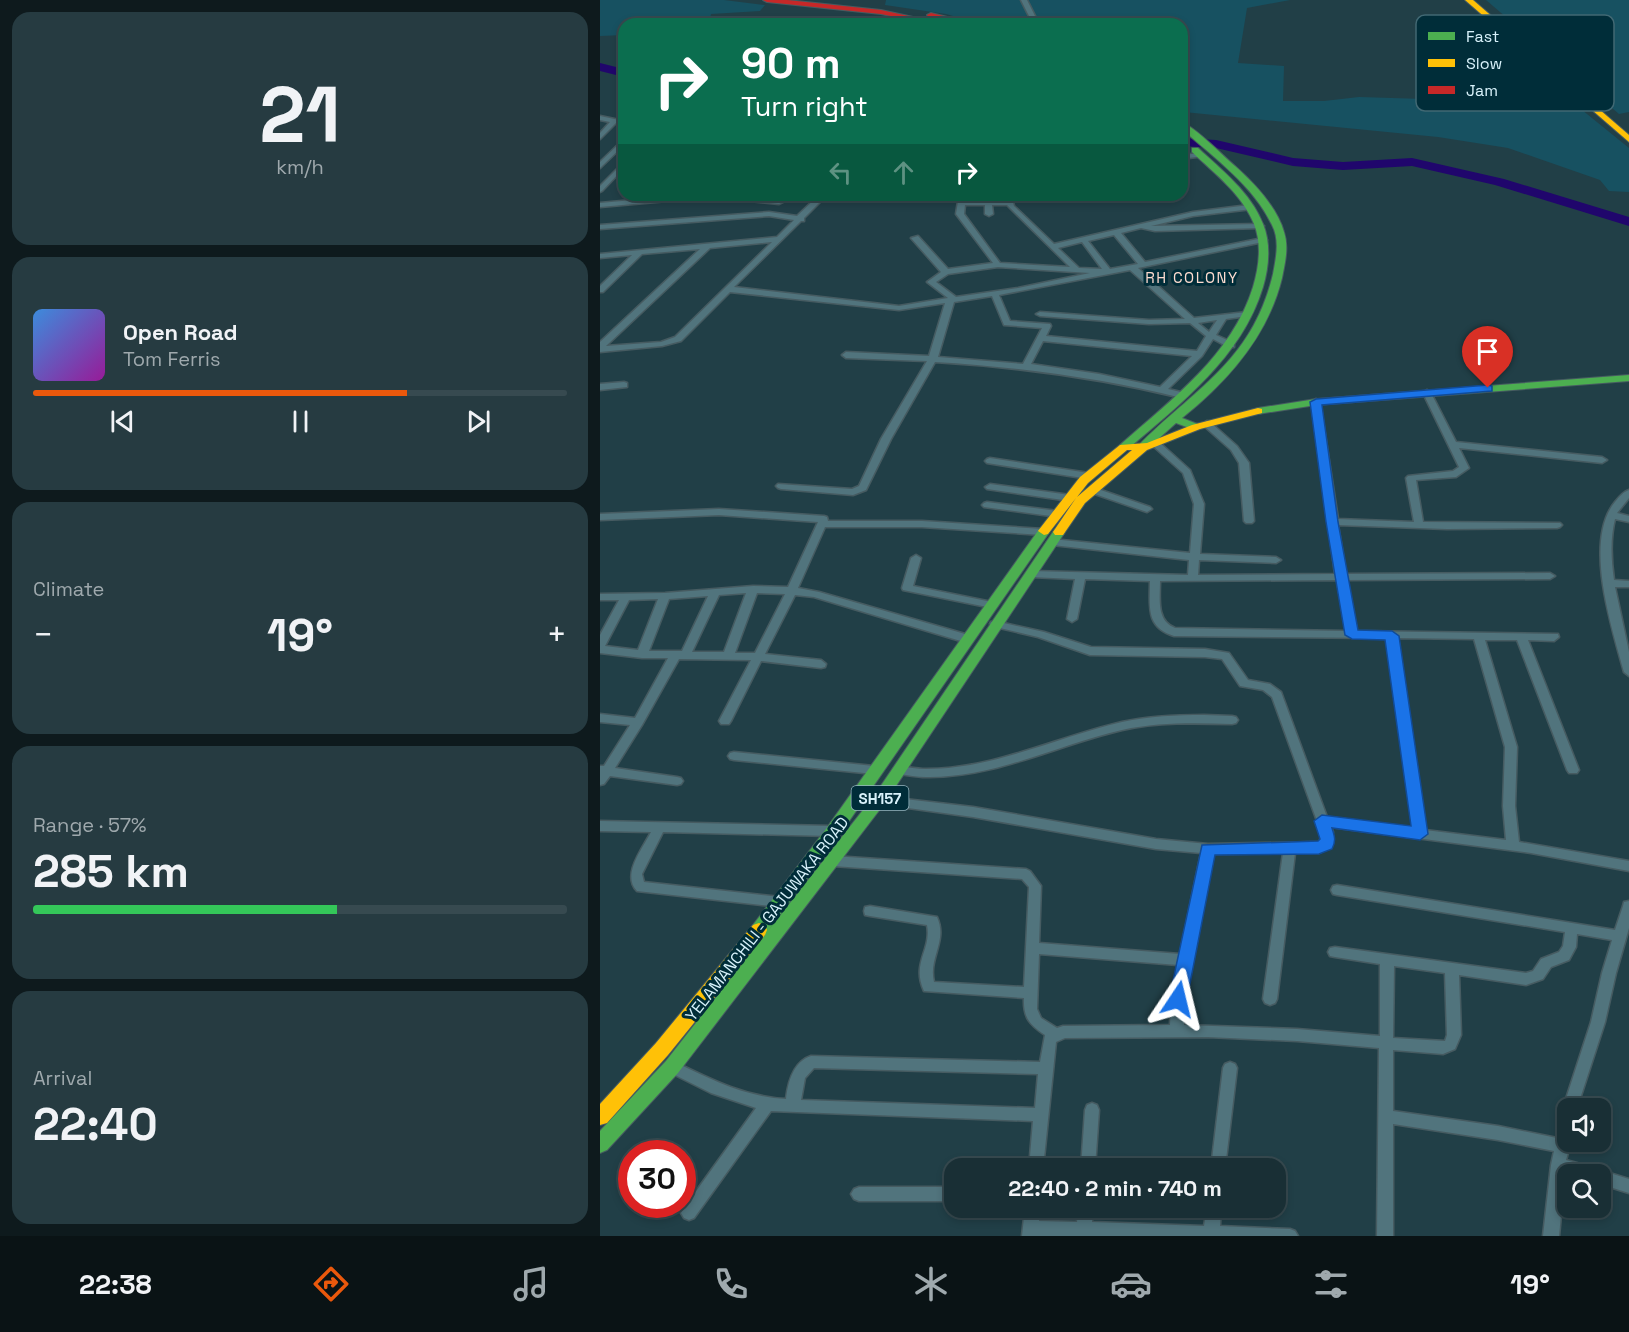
<!DOCTYPE html>
<html lang="en">
<head>
<meta charset="utf-8">
<style>
  :root { --surface:#192f35; --page:#263b41; --text:#f1f3f6; --muted:#9fa9ad; --line:#374a50; --accent:#ea580c }
  body { margin:0; font-family:"Space Grotesk",sans-serif; background:var(--page); color:var(--text); height:100vh; display:flex; flex-direction:column; font-size:22px; white-space:nowrap }
  * { box-sizing:border-box; margin:0 }
  p { font-size:20px; color:var(--muted) }
  .icon { flex:none; width:33px; height:33px; fill:none; stroke:currentColor; stroke-width:2; stroke-linecap:round; stroke-linejoin:round }
  .map { position:relative; flex:1; overflow:hidden }
  .drawer { display:flex; flex-direction:column; gap:12px; padding:12px; background:#0e1a1d; width:600px }
  .drawer>* { flex:none }
  .top-card { position:absolute; left:18px; top:18px; width:570px; height:183px; border-radius:18px; box-shadow:0 3px 9px #0003,0 0 0 2px var(--line); background:#0b6e4f; color:#fff; overflow:hidden }
  .buttons { position:absolute; left:957px; top:1098px; display:grid; gap:12px }
  .buttons a { display:grid; place-items:center; width:54px; height:54px; border-radius:12px; background:var(--surface); box-shadow:0 3px 9px #0003,0 0 0 2px var(--line); font-size:30px }
  .speed { position:absolute; left:18px; top:1140px; display:flex; gap:12px; font-size:30px; font-weight:700; text-align:center }
  .speed>* { display:grid; place-content:center; width:78px; height:78px; border-radius:50%; background:var(--surface); box-shadow:0 3px 9px #0003,0 0 0 2px var(--line); line-height:1 }
  .speed .limit { border:9px solid #d22; background:#fff; color:#111 }
  .pin { position:absolute; display:grid; place-items:center; width:51px; height:51px; color:#fff; margin:-62px -26px; border-radius:50% 50% 50% 0; rotate:-45deg; box-shadow:0 0 6px #0007 }
  .pin .icon { rotate:45deg }
  .me { position:absolute; width:66px; margin:-33px; rotate:10deg; stroke-linejoin:round; filter:drop-shadow(0 0 4px #0008) }
  .turn { display:flex; align-items:center; gap:21px; height:126px; padding:0 24px; font-size:27px }
  .turn .icon { width:78px; height:78px; stroke-width:2.5 }
  .turn b { display:block; font-size:42px; line-height:51px }
  .lanes { display:flex; align-items:center; height:57px; padding:0 24px; background:#0003; justify-content:center; gap:30px; direction:ltr }
  .lanes .off { opacity:.35 }
  .big { font-size:45px; font-weight:700; line-height:1.1 }
  .drawer .tile { flex:1; display:flex; flex-direction:column; justify-content:center; gap:9px; min-width:0; padding:0 21px; border-radius:18px; background:var(--page) }
  .drawer .dial { align-items:center; gap:0 }
  .dial b { font-size:78px; line-height:1 }
  .song { display:flex; align-items:center; gap:18px }
  .cover { width:72px; height:72px; border-radius:9px; background:linear-gradient(135deg,hsl(210 70% 55%),hsl(300 70% 35%)) }
  .played { height:6px; border-radius:3px; background:linear-gradient(90deg,var(--accent) 70%,var(--line) 70%) }
  .keys { display:flex; justify-content:space-around; direction:ltr }
  .heat { display:flex; justify-content:space-between; align-items:center; font-size:33px; direction:ltr }
  .charge { height:9px; border-radius:4px; background:linear-gradient(90deg,#34c759 57%,var(--line) 0) }
  .trip { position:absolute; left:344px; top:1158px; width:342px; height:60px; border-radius:18px; background:var(--surface); box-shadow:0 3px 9px #0003,0 0 0 2px var(--line); font-weight:700; line-height:60px; text-align:center }
  .dock { display:flex; height:96px; justify-content:space-around; align-items:center; background:#0a1315; color:var(--muted) }
  .dock .icon { width:42px; height:42px }
  .dock .current { color:var(--accent) }
  .dock b { font-size:27px; color:var(--text) }
  main { display:flex; flex:1; min-height:0 }
  .map>svg:first-child { display:block }
</style>
</head>
<body>
<main>
<section class="drawer">
<div class="tile dial"><b>21</b><p>km/h</p></div>
<div class="tile">
<div class="song"><i class="cover"></i><div><b>Open Road</b><p>Tom Ferris</p></div></div>
<div class="played"></div>
<div class="keys"><svg class="icon" aria-label="previous" viewBox="0 0 24 24"><path d="M18 5L8 12l10 7zM5 5v14"/></svg><svg class="icon" aria-label="pause" viewBox="0 0 24 24"><path d="M8 5v14M16 5v14"/></svg><svg class="icon" aria-label="next" viewBox="0 0 24 24"><path d="M6 5l10 7-10 7zM19 5v14"/></svg></div>
</div>
<div class="tile"><p>Climate</p>
<div class="heat"><a>−</a><b class="big">19°</b><a>+</a></div>
</div>
<div class="tile"><p>Range · 57%</p><b class="big">285 km</b><div class="charge"></div></div>
<div class="tile"><p>Arrival</p><b class="big">22:40</b></div>
</section>
<div class="map">
<svg width="1029" height="1236" viewBox="0 0 1029 1236">
  <rect width="100%" height="100%" fill="#213f47"/>
  <g fill="#175161">
    <polygon points="0,0 124,0 165,5 160,11 111,14 109,24 24,24 24,35 0,36"/>
    <polygon points="286,0 690,0 647,8 638,63 684,66 683,101 724,101 759,97 824,99 824,95 906,103 909,97 966,97 1029,148 1029,192 1009,191 1000,180 908,148 838,137 584,112 582,24 381,24 346,14 285,5"/>
    <polygon points="886,0 1029,0 1029,112 1019,114"/>
  </g>
  <g fill="none" stroke-linecap="round" stroke-linejoin="round">
    <g fill="#20066c" fill-rule="evenodd">
      <polygon points="0,63 24,69 24,77 0,71"/>
      <polygon points="582,138 616,140 693,158 743,162 812,158 904,179 1029,217 1029,226 895,185 812,166 743,170 693,166 616,148 582,146"/>
    </g>
    <g stroke="#465b61" stroke-width="3">
      <g id="street">
        <polygon points="421,0 427,0 439,24 433,24"/>
        <polygon points="0,116 24,121 24,125 16,123 0,139 0,133 10,122 0,120"/>
        <polygon points="24,139 24,145 0,168 0,162"/>
        <polygon points="601,153 604,155 603,156 582,159 582,155"/>
        <polygon points="24,162 24,168 2,191 0,192 0,186"/>
        <polygon points="88,195 132,195 179,200 183,202 179,204 112,197 0,207 0,203"/>
        <path d="M219 195H227L204 218V221H201L134 287 299 306 348 298 327 282 341 272 311 238 318 236 348 269 393 263 356 214 359 195H367L366 201H385L384 195H392V201H405L403 195H411L414 206 454 244 593 212 649 205 653 207 652 209 593 216 551 226 660 224 664 226 660 228 555 231 541 228 521 233 545 262 663 238 667 240 663 242 538 268 594 318 647 312 651 314 647 316 626 319 616 335 634 343V347H628L613 339 602 356 568 389 585 393V397L582 398C500 378 419 367 335 362L291 439 266 490 253 495 181 489 178 488 176 486 178 484 252 489 259 486 281 439 327 361 246 358 242 355 246 352 329 356 345 303 299 310 130 292 81 341 62 346 0 352V342L100 249 42 254 3 292H0V286L32 255 0 258V254L177 237 194 220 169 216 0 229V225L169 212 197 216ZM365 205H385V214L389 216 393 214 392 205H407L470 267 400 263 364 214ZM514 235 538 264 510 269 488 241ZM172 242 75 337 61 342 6 346 110 248ZM482 242 502 269 479 268 458 248ZM398 267 490 273 418 288 356 297 336 282 348 274ZM530 270 585 319 549 320 440 312 436 314 440 316 549 324 590 323 606 336 597 351 446 336 451 326 450 324 410 321 399 295ZM392 296 404 325 442 328 423 364 338 357 354 302ZM617 320 609 332 598 323ZM443 341 592 356 560 387 499 374 431 364Z"/>
        <polygon points="24,382 27,383 27,387 0,390 0,384"/>
        <path d="M827 390 831 393 856 442 1002 457 1007 460 1002 463 859 448 869 468 856 477 816 480 823 522 960 523 962 525 960 527 957 528 847 529 738 525 746 574 950 573 955 576 950 579 747 580 757 631 958 634 959 637 954 641 928 640 979 770 977 773H969L967 770 917 640H885L917 747 915 806 919 842 1029 861V871L931 853 731 827 733 832 730 848 719 853H695L677 999 675 1003 670 1005 665 1003 663 999 683 853 613 854 585 999 584 1025 697 1029 780 1036V964L735 957 730 956 728 952 730 948 735 947 926 973 933 971 941 959 959 952 963 946 965 932 737 895 733 894 731 890 733 886 737 885 1015 930 1023 906 1024 902 1029 901V928L1016 973 1005 1022 977 1108H968V1114L965 1113 963 1108 991 1022 1002 973 1012 940 977 934 976 947 969 960 951 967 943 979 926 985 859 975 861 1035 855 1049 843 1054 793 1050V1111L898 1126 957 1138 963 1115 968 1114V1142H971L966 1160 991 1167 997 1171 1000 1170 1029 1179V1193L1000 1184V1174H965L959 1236H943L951 1165 954 1151 898 1140 793 1124V1236H777L779 1048 697 1041 608 1037 465 1038 456 1042 443 1168H429L433 1121 171 1111 94 1218 89 1220 84 1218 81 1213 84 1208 156 1108 111 1093 67 1071 65 1067 67 1063 72 1061 77 1063C112 1080 146 1097 186 1099 188 1082 193 1062 211 1056L440 1062 445 1035C430 1025 423 1018 424 998L324 991C311 963 332 950 327 925L270 916 265 915 264 911 265 907 270 906 337 917C348 941 328 958 334 982L424 987 429 887 422 879 233 866 229 864 227 861 229 858 233 856 426 869 430 871 441 886 439 943 580 954 601 853 556 849 373 817 279 804 275 803 273 800 275 797 279 796 373 807 556 839 608 844 720 842 721 832 672 697 663 690 640 686 622 659 605 657 490 655 438 637 391 626 390 624 391 622 395 621 444 632 491 647 605 649 629 653 648 680 670 684 681 692 727 817 813 828 787 638 574 636C545 627 550 606 550 581L485 579 477 619 472 622 467 619 475 579 431 577 426 574 431 571 588 575 589 560 452 545 447 542 452 539 590 553 594 504 583 473 553 446 551 444 556 441 559 442 590 470 604 504 600 554 676 557 681 560 676 563 599 560 598 575 735 574 712 402 716 399 720 402 738 519 814 522 806 478 808 476 853 471 859 467 823 393ZM737 580 746 631 575 628C556 621 560 598 560 581ZM798 638 874 639 905 747 903 806 906 840 825 830ZM439 954 578 965 571 999 570 1025 463 1026 457 1028 441 1018 437 1009ZM794 966 845 973 847 1035 845 1041 793 1038ZM214 1068 438 1074 435 1108 201 1100 205 1078Z"/>
        <polygon points="607,421 610,422 637,446 649,463 654,521 652,523 646,523 644,521 639,463 631,450 604,426 603,424"/>
        <polygon points="390,458 489,473 494,476 489,479 387,463 385,461 387,459"/>
        <polygon points="390,484 470,495 475,498 470,501 387,489 385,487"/>
        <polygon points="492,487 550,507 552,509 547,512 544,511 489,492 487,490"/>
        <path d="M1029 490V498L1017 513 1029 516V522L1015 519C1010 539 1011 559 1014 580L1029 581V587H1015L1029 652V676L1024 672C1012 628 983 541 1015 502 1019 497 1023 492 1029 490Z"/>
        <polygon points="387,502 458,511 463,514 458,517 384,507 382,505 384,503"/>
        <path d="M119 509 224 516 227 517 228 521H322L443 529 448 532 443 535 322 527H225L198 588 219 592 372 636 373 639 372 642H364L214 597 195 595 165 654 221 660 226 664 225 667 221 668 161 661 131 721 129 724H121L119 721 151 660 79 659 42 725 15 768 77 777 81 778 83 781 81 784 77 785 10 776 4 784 0 785V766H4L30 725 0 722V714L35 718 68 658H42L0 653V635L19 600H0V594L65 593 153 586 188 587 218 522 119 515 0 520V514ZM146 593 124 652H92L119 595ZM157 593 185 594 155 653H135ZM108 596 82 651H49L69 599ZM58 599 38 650 5 646 29 600Z"/>
        <polygon points="316,555 321,558 313,586 392,602 397,605 396,607 392,608 303,590 302,588 311,558"/>
        <path d="M604 715 632 716 636 717 638 720 636 723 632 724C595 723 558 722 522 730 457 745 395 778 326 777 317 777 308 775 299 774L295 773 293 770 295 767 299 766C308 767 317 769 326 769 394 769 457 737 522 722 549 716 576 715 604 715Z"/>
        <polygon points="134,752 274,766 278,767 280,770 278,773 274,774 134,760 130,759 128,756 130,753"/>
        <path d="M0 821 231 826 235 828 237 831 235 834 231 836 63 832 42 874 44 882 180 897 185 898 186 902 185 906 180 907 37 891C21 875 43 848 51 832L0 831Z"/>
        <polygon points="630,1062 635,1064 637,1068 625,1168 611,1168 623,1068 625,1064"/>
        <polygon points="492,1103 497,1105 499,1110 495,1168 481,1168 485,1110 487,1105"/>
        <polygon points="259,1187 354,1187 354,1201 259,1201 254,1199 251,1194 254,1189"/>
        <polygon points="425,1208 440,1208 439,1221 477,1222 478,1208 492,1208 492,1222 604,1226 607,1208 621,1208 620,1226 690,1229 695,1231 698,1236 422,1236"/>
      </g>
    </g>
    <g stroke="#465b61" stroke-width="2">
      <g id="fast">
        <path d="M582 122C597 129 622 155 635 166 654 183 677 207 684 232 689 247 685 263 682 278 668 336 628 381 582 418L600 425 602 427 600 429H592L576 423 546 450H538L536 448 538 446C595 388 652 362 673 274 676 258 680 240 672 225 653 185 614 158 582 129Z"/>
        <path d="M592 148H598C622 170 651 193 663 224 671 243 669 267 663 287 642 357 581 403 528 449H520L518 447 520 445C572 399 632 355 653 287 659 267 662 244 654 224 642 194 614 173 592 152Z"/>
        <polygon points="1029,375 1029,381 716,405 658,414 652,411 658,408 716,399"/>
        <polygon points="444,527 448,528 450,531 448,534 238,837 168,931 274,796 455,529 463,529 465,532 284,804 78,1073 7,1150 0,1153 0,1131 66,1061 165,935 159,937 153,935 151,930 153,925 226,829 440,528"/>
      </g>
    </g>
    <g stroke="#465b61" stroke-width="2">
      <g id="slow">
        <polygon points="865,0 873,0 1029,135 1029,142"/>
        <path d="M658 408 662 409V413L600 429 547 450 485 503 463 535H455L453 532 476 498 448 534 444 535 438 531 480 477 520 445 547 443 592 425ZM527 450H532L477 497 488 483Z"/>
        <polygon points="159,923 165,925 167,930 165,935 68,1055 7,1123 0,1125 0,1104 56,1043 153,925"/>
      </g>
    </g>
    <g stroke="#465b61" stroke-width="2">
      <g id="jam">
        <polygon points="163,0 187,0 281,10 345,24 330,24 281,14 167,2"/>
        <polygon points="331,13 368,22 369,24 357,24 328,17 327,15"/>
      </g>
    </g>
    <use href="#street" fill="#51747d" fill-rule="evenodd"/>
    <use href="#fast" fill="#4caf50" fill-rule="evenodd"/>
    <use href="#slow" fill="#ffc107" fill-rule="evenodd"/>
    <use href="#jam" fill="#c62828" fill-rule="evenodd"/>
  </g>
  <path fill="#1a73e8" stroke="#114b97" stroke-width="1.5" d="M888 385 892 386V391L722 405 738 522 758 630 792 631 799 636 828 834 820 840 732 828C735 837 736 841 732 849L719 854 615 855 587 999 584 1004 578 1006 572 1004 569 999 602 845 718 841 720 839 714 821 722 815 811 826 785 640 752 639 745 635 726 522 710 402 716 399Z"/>
  <g text-anchor="middle" dominant-baseline="central" stroke-width="6" stroke-linejoin="round" paint-order="stroke">
    <g font-size="15" letter-spacing="1.5" fill="#fcdbcf" stroke="#002d39">
      <text x="592" y="277">RH COLONY</text>
    </g>
    <rect fill="#002d39" stroke="#97b7c1" stroke-width="1.5" x="251.5" y="786" width="57" height="24" rx="4.5"/>
    <g font-size="15" font-weight="bold" fill="#d8f2fb">
      <text x="280" y="798">SH157</text>
    </g>
    <g font-size="16" fill="#d8f2fb" stroke="#002d39">
      <text transform="translate(167 919) rotate(-52)">YELAMANCHILI - GAJUWAKA ROAD</text>
    </g>
  </g>
  <rect x="816" y="15" width="198" height="96" rx="9" fill="#002d39" stroke="#416873" stroke-width="1.5"/>
  <rect x="828" y="32" width="27" height="8" fill="#4caf50"/>
  <rect x="828" y="59" width="27" height="8" fill="#ffc107"/>
  <rect x="828" y="86" width="27" height="8" fill="#c62828"/>
  <g font-size="16" fill="#d8f2fb">
    <text x="866" y="42">Fast</text>
    <text x="866" y="69">Slow</text>
    <text x="866" y="96">Jam</text>
  </g>
</svg>
<div class="buttons">
<a><svg class="icon" aria-label="sound" viewBox="0 0 24 24"><path d="M4 9h4l5-4v14l-5-4H4zM17 9q2 3 0 6"/></svg></a>
<a><svg class="icon" aria-label="search" viewBox="0 0 24 24"><circle cx="10" cy="10" r="6"/><path d="M15 15l6 6"/></svg></a>
</div>
<div class="speed"><div class="limit">30</div></div>
<div class="pin" style="left:888px;top:388px;background:#d93025"><svg class="icon" aria-label="arrive" viewBox="0 0 24 24"><path d="M6 21V4h12l-3 4 3 4H6"/></svg></div>
<svg class="me" style="left:578px;top:999px" viewBox="-20 -20 40 40"><path d="M0-17L14 15 0 8-14 15z" fill="#1a73e8" stroke="#fff" stroke-width="4"/></svg>
<div class="trip">22:40 · 2 min · 740 m</div>
<div class="top-card">
<div class="turn"><svg class="icon" aria-label="right" viewBox="0 0 24 24"><path d="M7 20v-9h11M14 6l5 5-5 5"/></svg><div><b>90 m</b>Turn right</div></div>
<div class="lanes"><svg class="icon off" aria-label="left" viewBox="0 0 24 24"><path d="M17 20v-9H6M10 6l-5 5 5 5"/></svg><svg class="icon off" aria-label="ahead" viewBox="0 0 24 24"><path d="M12 20V5M6 11l6-6 6 6"/></svg><svg class="icon" aria-label="right" viewBox="0 0 24 24"><path d="M7 20v-9h11M14 6l5 5-5 5"/></svg></div>
</div>
</div>
</main>
<nav class="dock">
<b>22:38</b>
<svg class="icon current" aria-label="directions" viewBox="0 0 24 24"><path d="M12 3l9 9-9 9-9-9zM9 14v-3h6M13 9l2 2-2 2"/></svg>
<svg class="icon" aria-label="music" viewBox="0 0 24 24"><path d="M9 18V5l10-2v13"/><circle cx="6" cy="18" r="3"/><circle cx="16" cy="16" r="3"/></svg>
<svg class="icon" aria-label="phone" viewBox="0 0 24 24"><path d="M5 4h4l2 5-3 2q2 4 5 5l2-3 5 2v4C11 20 4 13 5 4z"/></svg>
<svg class="icon" aria-label="climate" viewBox="0 0 24 24"><path d="M12 3v18M4 7l16 10M4 17L20 7"/></svg>
<svg class="icon" aria-label="car" viewBox="0 0 24 24"><path d="M5 17H2v-5l4-1 3-4h7l3 4 3 1v5h-3M9 17h6M6 11h13"/><circle cx="7" cy="17" r="2"/><circle cx="17" cy="17" r="2"/></svg>
<svg class="icon" aria-label="filters" viewBox="0 0 24 24"><path d="M4 7h16M4 17h16"/><circle cx="9" cy="7" r="2"/><circle cx="15" cy="17" r="2"/></svg>
<b>19°</b>
</nav>
</body>
</html>
